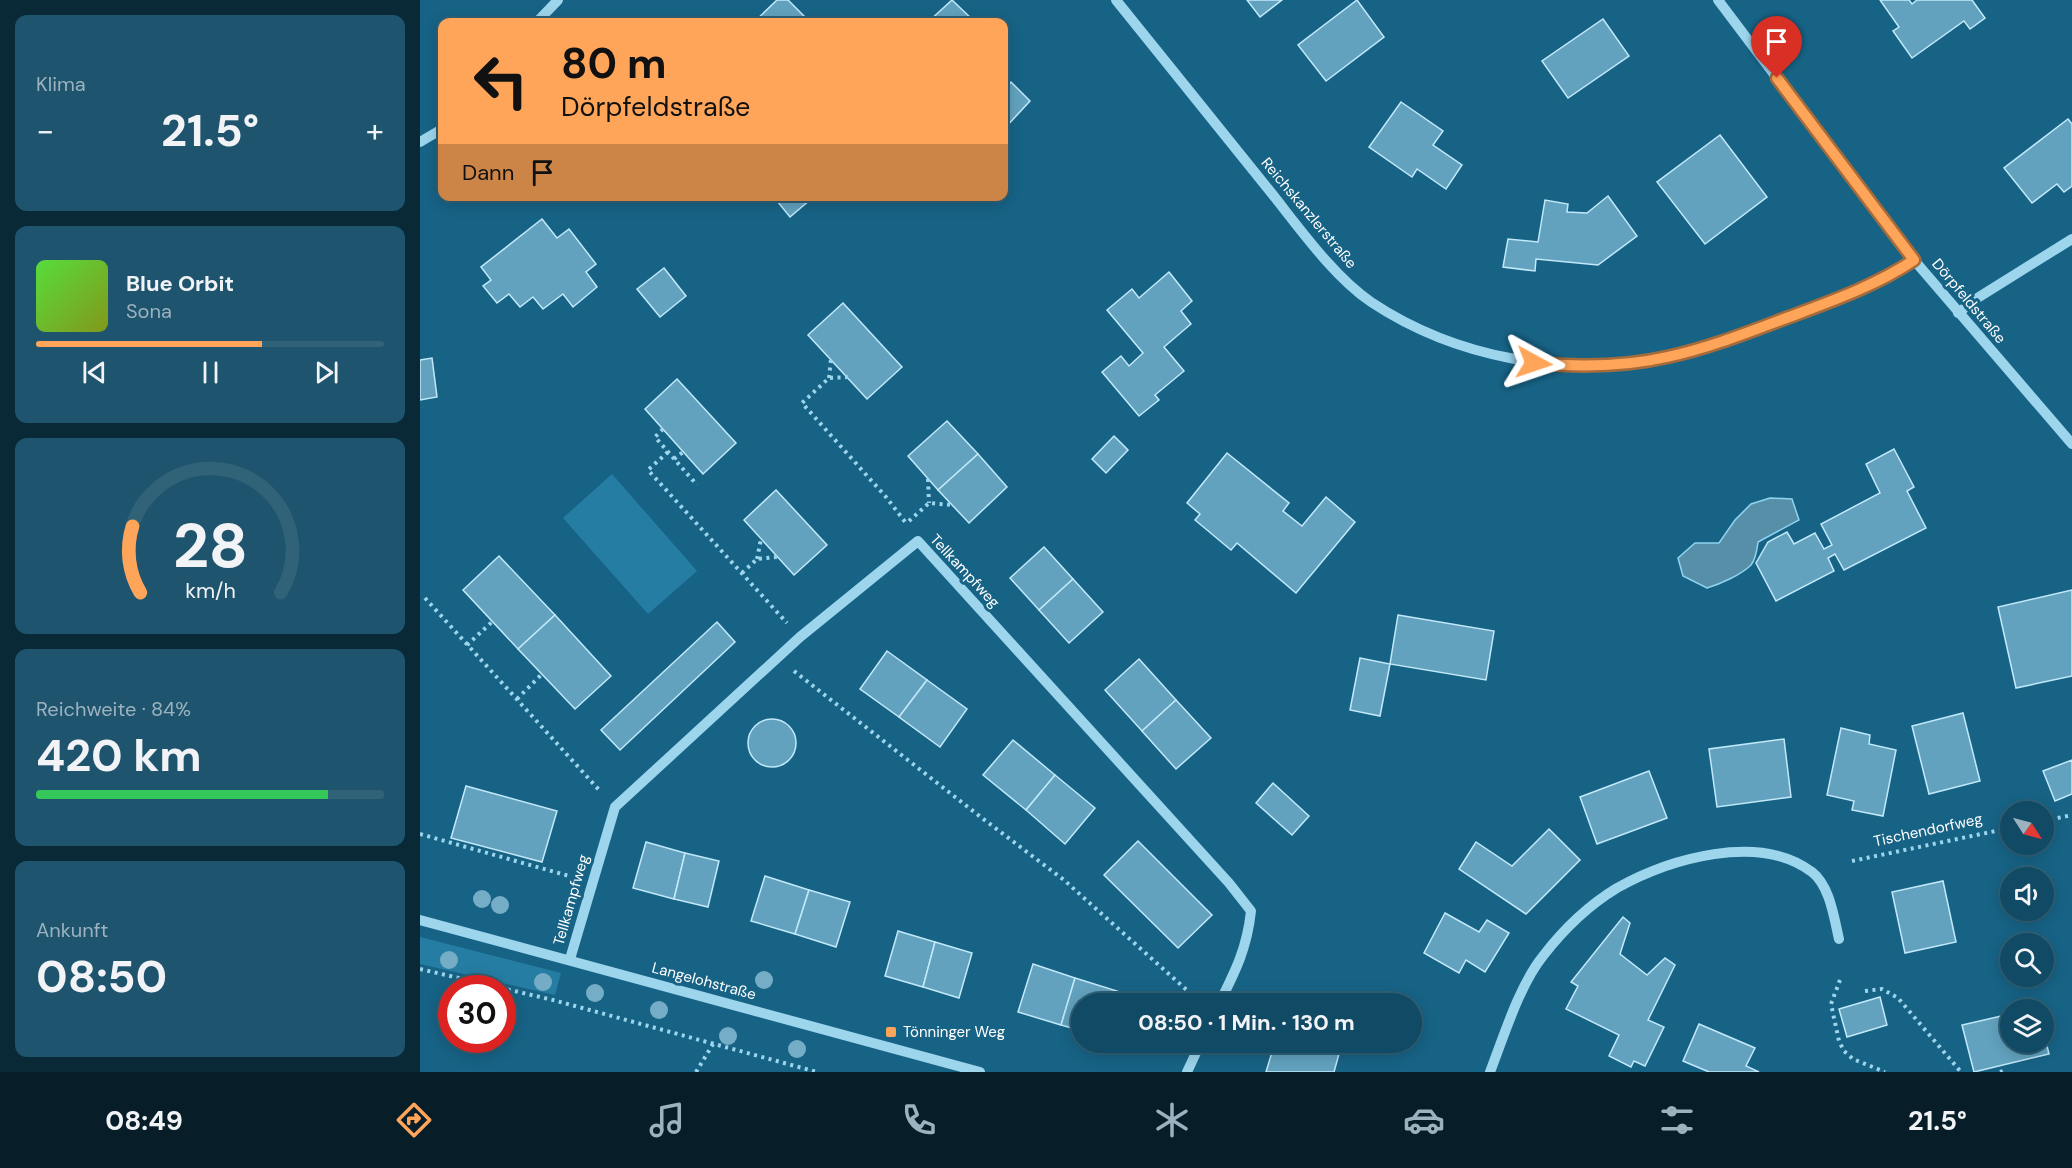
<!DOCTYPE html>
<html lang="de">
<head>
<meta charset="utf-8">
<style>
  :root { --surface:#114a64; --page:#1e546d; --text:#f1f3f6; --muted:#9cb3bf; --line:#306278; --accent:#ffa559 }
  body { margin:0; font-family:"DM Sans",sans-serif; background:var(--page); color:var(--text); height:100vh; display:flex; flex-direction:column; font-size:22px; white-space:nowrap }
  * { box-sizing:border-box; margin:0 }
  p { font-size:20px; color:var(--muted) }
  .icon { flex:none; width:33px; height:33px; fill:none; stroke:currentColor; stroke-width:2; stroke-linecap:round; stroke-linejoin:round }
  .map { position:relative; flex:1; overflow:hidden }
  .drawer { display:flex; flex-direction:column; gap:15px; padding:15px; background:#092937; width:420px }
  .drawer>* { flex:none }
  .banner { position:absolute; left:18px; top:18px; width:570px; height:183px; border-radius:12px; box-shadow:0 3px 15px #0003,0 0 0 2px var(--line); background:#ffa559; color:#111; overflow:hidden }
  .needle { width:39px; rotate:126deg }
  .controls { position:absolute; left:1580px; top:801px; display:grid; gap:12px }
  .controls a { display:grid; place-items:center; width:54px; height:54px; border-radius:50%; background:var(--surface); box-shadow:0 3px 15px #0003,0 0 0 2px var(--line); font-size:30px }
  .speed { position:absolute; left:18px; top:975px; display:flex; gap:12px; font-size:30px; font-weight:700; text-align:center }
  .speed>* { display:grid; place-content:center; width:78px; height:78px; border-radius:50%; background:var(--surface); box-shadow:0 3px 15px #0003,0 0 0 2px var(--line); line-height:1 }
  .speed .limit { border:9px solid #d22; background:#fff; color:#111 }
  .pin { position:absolute; display:grid; place-items:center; width:51px; height:51px; color:#fff; margin:-62px -26px; border-radius:50% 50% 50% 0; rotate:-45deg; box-shadow:0 0 6px #0007 }
  .pin .icon { rotate:45deg }
  .me { position:absolute; width:66px; margin:-33px; rotate:95deg; stroke-linejoin:round; filter:drop-shadow(0 0 4px #0008) }
  .turn { display:flex; align-items:center; gap:21px; height:126px; padding:0 24px; font-size:27px }
  .turn .icon { width:78px; height:78px; stroke-width:2.5 }
  .turn b { display:block; font-size:42px; line-height:51px }
  .then { display:flex; align-items:center; height:57px; padding:0 24px; background:#0003; gap:12px; font-size:22px }
  .big { font-size:45px; font-weight:700; line-height:1.1 }
  .drawer .card { flex:1; display:flex; flex-direction:column; justify-content:center; gap:9px; min-width:0; padding:0 21px; border-radius:12px; background:var(--page) }
  .drawer .dial { align-items:center; gap:0 }
  .dial svg { height:156px; overflow:visible; fill:none; stroke:var(--line); stroke-width:7; stroke-linecap:round; text-anchor:middle }
  .dial text { fill:var(--text); stroke:none }
  .song { display:flex; align-items:center; gap:18px }
  .cover { width:72px; height:72px; border-radius:9px; background:linear-gradient(135deg,hsl(110 70% 55%),hsl(70 70% 35%)) }
  .played { height:6px; border-radius:3px; background:linear-gradient(90deg,var(--accent) 65%,var(--line) 65%) }
  .keys { display:flex; justify-content:space-around; direction:ltr }
  .heat { display:flex; justify-content:space-between; align-items:center; font-size:33px; direction:ltr }
  .charge { height:9px; border-radius:4px; background:linear-gradient(90deg,#34c759 84%,var(--line) 0) }
  .trip { position:absolute; left:651px; top:993px; width:351px; height:60px; border-radius:30px; background:var(--surface); box-shadow:0 3px 15px #0003,0 0 0 2px var(--line); font-weight:700; line-height:60px; text-align:center }
  .tab-bar { display:flex; height:96px; justify-content:space-around; align-items:center; background:#071e28; color:var(--muted) }
  .tab-bar .icon { width:42px; height:42px }
  .tab-bar .selected { color:var(--accent) }
  .tab-bar b { font-size:27px; color:var(--text) }
  main { display:flex; flex:1; min-height:0 }
  .map>svg:first-child { display:block }
</style>
</head>
<body>
<main>
<section class="drawer">
<div class="card"><p>Klima</p>
<div class="heat"><a>−</a><b class="big">21.5°</b><a>+</a></div>
</div>
<div class="card">
<div class="song"><i class="cover"></i><div><b>Blue Orbit</b><p>Sona</p></div></div>
<div class="played"></div>
<div class="keys"><svg class="icon" aria-label="previous" viewBox="0 0 24 24"><path d="M18 5L8 12l10 7zM5 5v14"/></svg><svg class="icon" aria-label="pause" viewBox="0 0 24 24"><path d="M8 5v14M16 5v14"/></svg><svg class="icon" aria-label="next" viewBox="0 0 24 24"><path d="M6 5l10 7-10 7zM19 5v14"/></svg></div>
</div>
<div class="card dial"><svg viewBox="0 0 100 80">
<path d="M14 69A42 42 0 1 1 86 69"/>
<path d="M14 69A42 42 0 0 1 10 35" stroke="#ffa559"/>
<text x="50" y="56" font-size="32" font-weight="700">28</text>
<text x="50" y="72" font-size="11">km/h</text>
</svg></div>
<div class="card"><p>Reichweite · 84%</p><b class="big">420 km</b><div class="charge"></div></div>
<div class="card"><p>Ankunft</p><b class="big">08:50</b></div>
</section>
<div class="map">
<svg width="1652" height="1072" viewBox="0 0 1652 1072">
  <rect width="100%" height="100%" fill="#176386"/>
  <g fill="#267da3">
    <polygon points="192,474 277,571 228,614 143,518"/>
    <polygon points="0,937 141,973 135,995 0,964"/>
  </g>
  <path fill="#578fa8" stroke="#8fd4f0" stroke-width="1.5" d="M1350 498 1372 499 1379 520 1338 542C1337 550 1336 559 1331 565 1321 575 1300 584 1287 588L1263 576 1258 558 1275 543H1299L1315 520 1331 504Z"/>
  <g fill="#62a2be" stroke="#c2e9fa" stroke-width="1.5">
    <polygon points="357,0 368,0 390,22 334,22"/>
    <polygon points="532,0 555,22 508,22"/>
    <polygon points="827,0 862,0 840,17"/>
    <polygon points="937,0 964,37 906,81 878,45"/>
    <polygon points="1460,0 1489,0 1492,4 1497,0 1552,0 1565,18 1550,29 1544,21 1492,58 1473,31 1479,27"/>
    <polygon points="1183,19 1209,56 1148,98 1122,61"/>
    <polygon points="591,82 610,101 584,129 584,90"/>
    <polygon points="981,102 1023,131 1013,145 1042,165 1026,189 997,169 992,177 949,147"/>
    <polygon points="1648,119 1652,124 1652,186 1644,192 1637,184 1612,203 1584,168"/>
    <polygon points="1300,135 1347,197 1285,244 1237,182"/>
    <polygon points="353,196 389,196 391,199 370,217"/>
    <polygon points="1188,196 1217,236 1178,265 1116,259 1115,271 1083,267 1088,239 1118,242 1125,200 1148,204 1147,212 1167,213"/>
    <polygon points="122,219 137,238 149,229 176,264 166,272 177,287 153,307 143,294 123,309 113,297 100,307 89,294 77,303 63,286 71,280 61,267"/>
    <polygon points="244,268 266,296 240,317 217,289"/>
    <polygon points="749,272 772,301 761,311 771,324 744,347 764,371 735,395 739,400 719,416 682,372 701,356 709,366 723,353 687,310 712,289 719,298"/>
    <polygon points="423,303 482,367 447,399 388,335"/>
    <polygon points="12,358 17,397 0,400 0,360"/>
    <polygon points="257,379 316,443 283,474 225,409"/>
    <polygon points="527,421 558,454 518,490 488,456"/>
    <polygon points="694,436 708,450 686,473 672,459"/>
    <polygon points="1474,449 1494,487 1487,491 1506,528 1424,570 1415,554 1408,558 1414,571 1356,601 1336,563 1348,542 1367,532 1374,544 1395,533 1404,549 1412,545 1401,524 1460,493 1446,464"/>
    <polygon points="807,453 869,503 863,511 882,526 906,497 935,522 876,593 817,543 811,550 775,520 780,514 767,503"/>
    <polygon points="558,454 587,487 549,523 518,490"/>
    <polygon points="356,490 407,545 374,575 324,520"/>
    <polygon points="624,547 653,579 619,610 590,578"/>
    <polygon points="79,556 135,615 98,649 43,590"/>
    <polygon points="653,579 683,612 649,643 619,610"/>
    <polygon points="1652,590 1652,676 1596,688 1578,607"/>
    <polygon points="135,615 191,676 155,709 98,649"/>
    <polygon points="978,615 1074,631 1066,680 970,664"/>
    <polygon points="297,622 315,642 200,750 181,730"/>
    <polygon points="467,651 507,680 479,717 440,689"/>
    <polygon points="940,658 970,664 960,716 930,710"/>
    <polygon points="719,659 756,700 722,731 685,690"/>
    <polygon points="507,680 547,709 520,747 479,717"/>
    <polygon points="756,700 791,738 756,769 722,731"/>
    <polygon points="1543,713 1560,781 1509,794 1492,726"/>
    <circle cx="352" cy="743" r="24"/>
    <polygon points="1421,728 1450,735 1449,744 1476,750 1463,816 1432,810 1434,801 1407,795"/>
    <polygon points="1364,739 1371,797 1297,807 1289,749"/>
    <polygon points="593,740 635,775 606,810 563,775"/>
    <polygon points="1652,760 1652,794 1635,801 1623,771"/>
    <polygon points="1229,771 1247,818 1177,844 1160,797"/>
    <polygon points="635,775 675,808 645,844 606,810"/>
    <polygon points="853,783 889,816 872,835 836,803"/>
    <polygon points="46,786 137,811 122,862 31,838"/>
    <polygon points="1129,829 1160,860 1106,914 1039,869 1056,842 1092,866"/>
    <polygon points="718,841 792,915 758,948 684,875"/>
    <polygon points="226,842 265,853 254,899 213,888"/>
    <polygon points="265,853 299,861 288,907 254,899"/>
    <polygon points="345,876 389,890 375,934 331,921"/>
    <polygon points="1523,881 1536,942 1485,953 1472,892"/>
    <polygon points="389,890 430,902 416,947 375,934"/>
    <polygon points="1025,913 1059,932 1067,920 1089,933 1065,972 1046,960 1039,973 1004,953"/>
    <polygon points="1203,917 1210,923 1200,954 1227,975 1245,958 1255,965 1228,1020 1244,1027 1225,1066 1214,1061 1211,1067 1189,1056 1199,1035 1146,1009 1158,986 1151,982"/>
    <polygon points="478,931 515,942 503,987 465,976"/>
    <polygon points="515,942 552,953 539,998 503,987"/>
    <polygon points="613,964 655,978 641,1025 598,1012"/>
    <polygon points="655,978 700,992 697,1004 662,1004 662,1031 641,1025"/>
    <polygon points="1460,997 1467,1025 1427,1037 1419,1009"/>
    <polygon points="1590,1014 1590,1042 1623,1042 1623,1030 1629,1054 1554,1072 1542,1025"/>
    <polygon points="1279,1024 1335,1048 1326,1066 1339,1072 1289,1072 1263,1061"/>
    <polygon points="855,1042 871,1042 896,1050 898,1042 922,1043 914,1072 846,1072"/>
  </g>
  <g fill="none" stroke-linecap="round" stroke-linejoin="round">
    <g stroke="#9dd5ed" stroke-width="4" stroke-dasharray="3 4.5" stroke-linecap="butt">
      <polyline points="428,377 409,378 382,403 466,497 486,523"/>
      <polyline points="409,378 411,359"/>
      <polyline points="243,429 235,437 277,485"/>
      <polyline points="248,452 228,470 367,623"/>
      <polyline points="254,459 263,452"/>
      <polyline points="508,479 509,503"/>
      <polyline points="489,521 509,503 532,505"/>
      <polyline points="337,559 341,539"/>
      <polyline points="322,573 337,559 357,557"/>
      <polyline points="5,598 180,791"/>
      <polyline points="47,645 73,621"/>
      <polyline points="374,671 562,818 644,880 779,1001"/>
      <polyline points="97,699 122,674"/>
      <polyline points="1623,821 1652,815"/>
      <polyline points="0,834 149,876"/>
      <polyline points="1432,861 1590,828"/>
      <polyline points="0,969 133,1000 397,1072"/>
      <polyline points="1420,980 1411,1004 1419,1041 1424,1051 1433,1059 1465,1072"/>
      <polyline points="1445,991 1462,989 1478,998 1541,1072"/>
      <polyline points="276,1072 293,1044"/>
      <polyline points="1580,1072 1586,1070"/>
    </g>
    <g stroke="#9dd5ed" stroke-width="10">
      <path d="M696 0C747 63 798 127 849 190 878 226 912 275 951 302 1037 359 1144 377 1245 358 1269 353 1292 344 1315 336 1373 316 1444 295 1494 260"/>
      <polyline points="1298,0 1494,260 1652,444"/>
      <polyline points="117,22 138,0"/>
      <polyline points="0,142 22,129"/>
      <polyline points="1538,313 1559,297 1652,239"/>
      <polyline points="0,920 560,1072"/>
      <path d="M150 959 195 807 380 637 498 541 809 883 831 911C827 948 816 970 799 1004"/>
      <polyline points="767,1072 781,1042"/>
      <path d="M1070 1072C1084 1036 1099 986 1123 956 1143 930 1169 905 1197 888 1249 859 1339 832 1392 872 1410 886 1414 918 1419 939"/>
    </g>
  </g>
  <g fill="#75adc6">
    <circle cx="62" cy="899" r="9"/>
    <circle cx="80" cy="905" r="9"/>
    <circle cx="29" cy="960" r="9"/>
    <circle cx="344" cy="980" r="9"/>
    <circle cx="123" cy="982" r="9"/>
    <circle cx="175" cy="993" r="9"/>
    <circle cx="239" cy="1010" r="9"/>
    <circle cx="308" cy="1036" r="9"/>
    <circle cx="377" cy="1049" r="9"/>
  </g>
  <g fill="none" stroke-linecap="round" stroke-linejoin="round">
    <g stroke="#a66b3a" stroke-width="15">
      <path id="route" d="M1114 363C1159 367 1204 367 1247 357 1289 348 1329 332 1369 317 1412 301 1457 285 1494 260L1357 78"/>
    </g>
    <use href="#route" stroke="#ffa559" stroke-width="10"/>
  </g>
  <rect fill="#ffa559" stroke="#176386" stroke-width="2" x="465" y="1026" width="12" height="12" rx="3"/>
  <g text-anchor="middle" dominant-baseline="central" stroke-width="6" stroke-linejoin="round" paint-order="stroke">
    <g font-size="15" fill="#fff" stroke="#176386">
      <text transform="translate(889 213) rotate(50)">Reichskanzlerstraße</text>
      <text transform="translate(1549 301) rotate(50)">Dörpfeldstraße</text>
      <text transform="translate(545 571) rotate(47)">Tellkampfweg</text>
      <text transform="translate(1508 830) rotate(-12)">Tischendorfweg</text>
      <text transform="translate(151 900) rotate(-74)">Tellkampfweg</text>
      <text transform="translate(284 981) rotate(15)">Langelohstraße</text>
    </g>
    <g font-size="15" fill="#fff" stroke="#176386" text-anchor="start">
      <text x="483" y="1032">Tönninger Weg</text>
    </g>
  </g>
</svg>
<div class="controls">
<a><svg class="needle" viewBox="-14 -14 28 28"><path d="M0-13l5 13h-10z" fill="#e53935"/><path d="M0 13l5-13h-10z" fill="#9cb3bf"/></svg></a>
<a><svg class="icon" aria-label="sound" viewBox="0 0 24 24"><path d="M4 9h4l5-4v14l-5-4H4zM17 9q2 3 0 6"/></svg></a>
<a><svg class="icon" aria-label="search" viewBox="0 0 24 24"><circle cx="10" cy="10" r="6"/><path d="M15 15l6 6"/></svg></a>
<a><svg class="icon" aria-label="layers" viewBox="0 0 24 24"><path d="M12 4l9 5-9 5-9-5zM3 14l9 5 9-5"/></svg></a>
</div>
<div class="speed"><div class="limit">30</div></div>
<div class="pin" style="left:1357px;top:78px;background:#d93025"><svg class="icon" aria-label="arrive" viewBox="0 0 24 24"><path d="M6 21V4h12l-3 4 3 4H6"/></svg></div>
<svg class="me" style="left:1114px;top:363px" viewBox="-20 -20 40 40"><path d="M0-17L14 15 0 8-14 15z" fill="#ffa559" stroke="#fff" stroke-width="4"/></svg>
<div class="trip">08:50 · 1 Min. · 130 m</div>
<div class="banner">
<div class="turn"><svg class="icon" aria-label="left" viewBox="0 0 24 24"><path d="M17 20v-9H6M10 6l-5 5 5 5"/></svg><div><b>80 m</b>Dörpfeldstraße</div></div>
<div class="then">Dann<svg class="icon" aria-label="arrive" viewBox="0 0 24 24"><path d="M6 21V4h12l-3 4 3 4H6"/></svg></div>
</div>
</div>
</main>
<nav class="tab-bar">
<b>08:49</b>
<svg class="icon selected" aria-label="directions" viewBox="0 0 24 24"><path d="M12 3l9 9-9 9-9-9zM9 14v-3h6M13 9l2 2-2 2"/></svg>
<svg class="icon" aria-label="music" viewBox="0 0 24 24"><path d="M9 18V5l10-2v13"/><circle cx="6" cy="18" r="3"/><circle cx="16" cy="16" r="3"/></svg>
<svg class="icon" aria-label="phone" viewBox="0 0 24 24"><path d="M5 4h4l2 5-3 2q2 4 5 5l2-3 5 2v4C11 20 4 13 5 4z"/></svg>
<svg class="icon" aria-label="climate" viewBox="0 0 24 24"><path d="M12 3v18M4 7l16 10M4 17L20 7"/></svg>
<svg class="icon" aria-label="car" viewBox="0 0 24 24"><path d="M5 17H2v-5l4-1 3-4h7l3 4 3 1v5h-3M9 17h6M6 11h13"/><circle cx="7" cy="17" r="2"/><circle cx="17" cy="17" r="2"/></svg>
<svg class="icon" aria-label="filters" viewBox="0 0 24 24"><path d="M4 7h16M4 17h16"/><circle cx="9" cy="7" r="2"/><circle cx="15" cy="17" r="2"/></svg>
<b>21.5°</b>
</nav>
</body>
</html>
